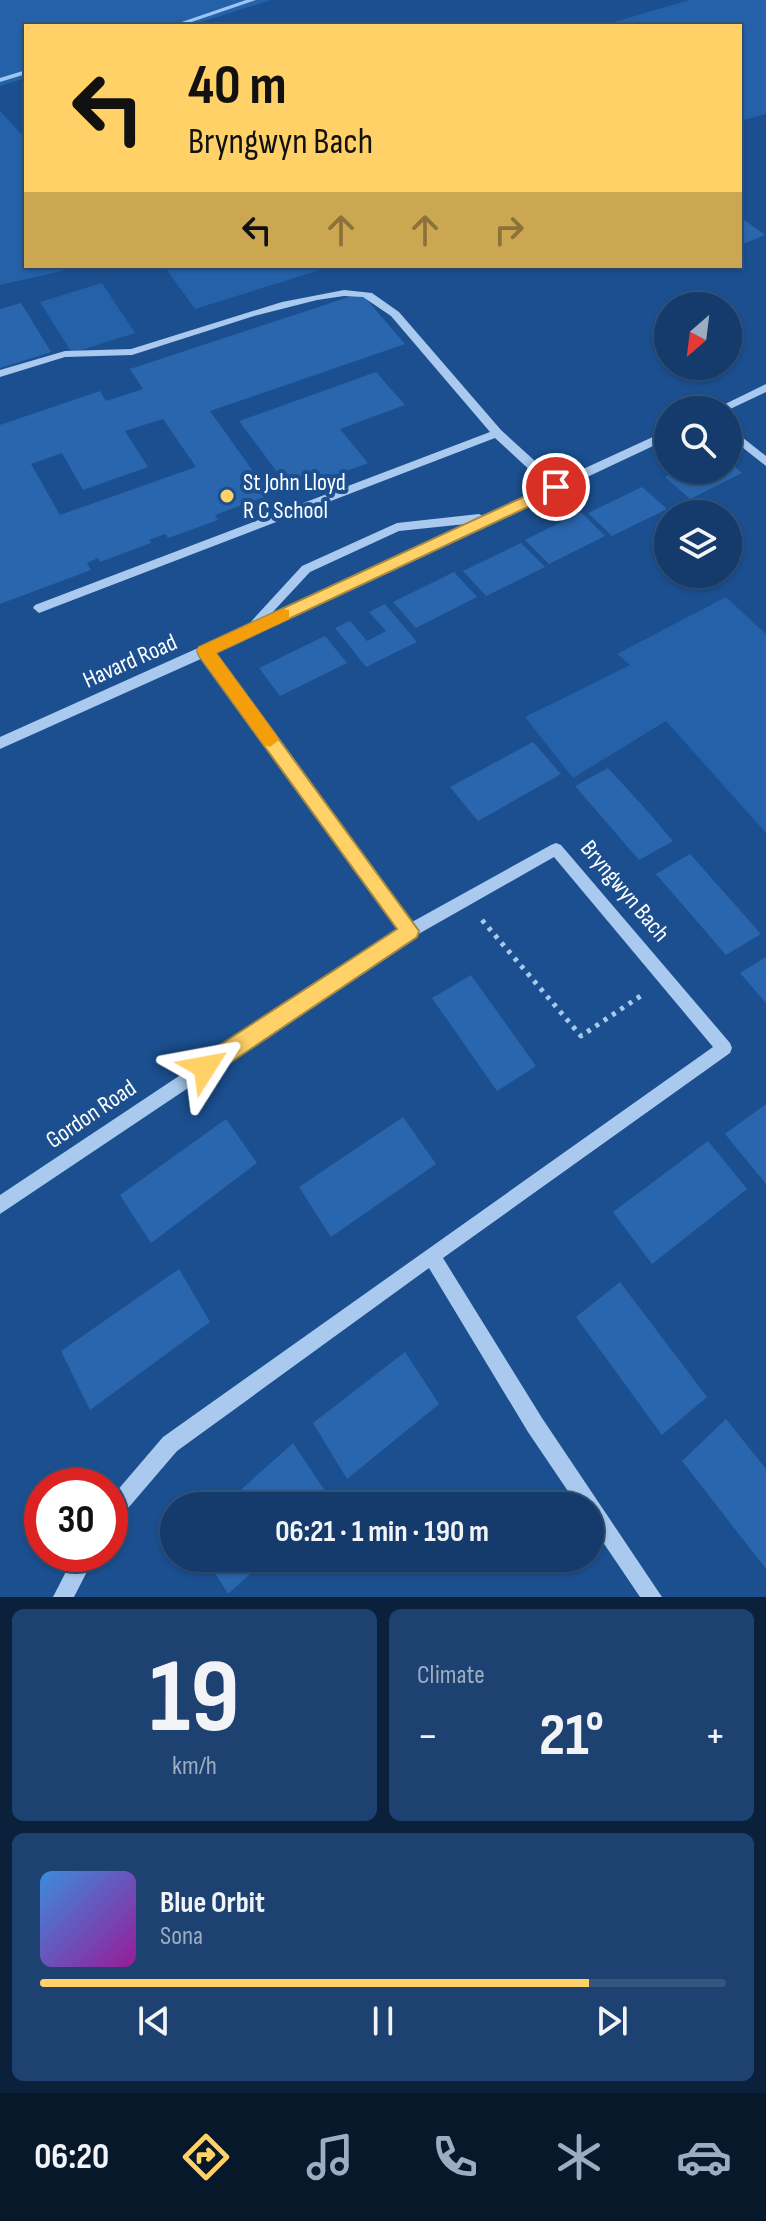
<!DOCTYPE html>
<html lang="en">
<head>
<meta charset="utf-8">
<style>
  :root { --surface:#143b6b; --page:#1d4271; --text:#f1f3f6; --muted:#9dadc1; --line:#33557e; --accent:#ffd166 }
  body { margin:0; font-family:"Sofia Sans Condensed",sans-serif; background:var(--page); color:var(--text); height:100vh; display:flex; flex-direction:column; font-size:30px; white-space:nowrap }
  * { box-sizing:border-box; margin:0 }
  p { font-size:26px; color:var(--muted) }
  .icon { flex:none; width:44px; height:44px; fill:none; stroke:currentColor; stroke-width:2; stroke-linecap:round; stroke-linejoin:round }
  .map { position:relative; height:1597px; overflow:hidden }
  .details { display:flex; flex-direction:column; gap:12px; padding:12px; background:#0b203b; flex:1 }
  .details>* { flex:none }
  .guide { position:absolute; left:24px; top:24px; width:718px; height:244px; border-radius:0px; box-shadow:0 2px 6px #0004,0 0 0 2px var(--line); background:#ffd166; color:#111; overflow:hidden }
  .needle { width:52px; rotate:208deg }
  .tools { position:absolute; left:654px; top:292px; display:grid; gap:16px }
  .tools a { display:grid; place-items:center; width:88px; height:88px; border-radius:50%; background:var(--surface); box-shadow:0 2px 6px #0004,0 0 0 2px var(--line); font-size:40px }
  .speed { position:absolute; left:24px; top:1468px; display:flex; gap:16px; font-size:40px; font-weight:700; text-align:center }
  .speed>* { display:grid; place-content:center; width:104px; height:104px; border-radius:50%; background:var(--surface); box-shadow:0 2px 6px #0004,0 0 0 2px var(--line); line-height:1 }
  .speed .limit { border:12px solid #d22; background:#fff; color:#111 }
  .pin { position:absolute; display:grid; place-items:center; width:68px; height:68px; color:#fff; margin:-34px; border:4px solid #fff; border-radius:50%; box-shadow:0 2px 8px #0007 }
  .me { position:absolute; width:88px; margin:-44px; rotate:56deg; stroke-linejoin:round; filter:drop-shadow(0 0 6px #0008) }
  .turn { display:flex; align-items:center; gap:28px; height:168px; padding:0 32px; font-size:36px }
  .turn .icon { width:104px; height:104px; stroke-width:2.5 }
  .turn b { display:block; font-size:56px; line-height:68px }
  .lanes { display:flex; align-items:center; height:76px; padding:0 32px; background:#0003; justify-content:center; gap:40px; direction:ltr }
  .lanes .off { opacity:.35 }
  .big { font-size:60px; font-weight:700; line-height:1.1 }
  .details .widget { flex:1; display:flex; flex-direction:column; justify-content:center; gap:12px; min-width:0; padding:0 28px; border-radius:12px; background:var(--page) }
  .details .dial { align-items:center; gap:0 }
  .dial b { font-size:104px; line-height:1 }
  .song { display:flex; align-items:center; gap:24px }
  .cover { width:96px; height:96px; border-radius:12px; background:linear-gradient(135deg,hsl(210 70% 55%),hsl(300 70% 35%)) }
  .played { height:8px; border-radius:4px; background:linear-gradient(90deg,var(--accent) 80%,var(--line) 80%) }
  .keys { display:flex; justify-content:space-around; direction:ltr }
  .heat { display:flex; justify-content:space-between; align-items:center; font-size:44px; direction:ltr }
  .details .tiles { flex:1; display:grid; gap:12px; grid-template-columns:1fr 1fr }
  .widget:last-child { grid-column:span 2 }
  .trip { position:absolute; left:160px; top:1492px; width:444px; height:80px; border-radius:40px; background:var(--surface); box-shadow:0 2px 6px #0004,0 0 0 2px var(--line); font-weight:700; line-height:80px; text-align:center }
  .menu { display:flex; height:128px; justify-content:space-around; align-items:center; background:#08182b; color:var(--muted) }
  .menu .icon { width:56px; height:56px }
  .menu .selected { color:var(--accent) }
  .menu b { font-size:36px; color:var(--text) }
  .map>svg:first-child { display:block }
</style>
</head>
<body>
<div class="map">
<svg width="766" height="1597" viewBox="0 0 766 1597">
  <rect width="100%" height="100%" fill="#1b4f8f"/>
  <g fill="#2461a8">
    <polygon points="0,0 271,0 189,26 26,26 26,78 0,86"/>
    <polygon points="689,0 766,0 766,114 740,121 740,26 601,26"/>
    <polygon points="0,111 23,136 26,135 26,266 84,266 0,285"/>
    <polygon points="164,266 333,266 195,309"/>
    <polygon points="102,283 135,333 72,353 40,302"/>
    <polygon points="726,597 766,634 766,833 666,721 573,778 525,717 630,665 617,654"/>
  </g>
  <g fill="none" stroke-linecap="round" stroke-linejoin="round">
    <g fill="#9cc4f0" fill-rule="evenodd">
      <polygon points="246,0 256,0 180,26 170,26"/>
      <polygon points="26,70 26,74 0,82 0,78"/>
    </g>
  </g>
  <g fill="#2a66ad" fill-rule="evenodd">
    <polygon points="740,217 743,219 765,235 743,244 740,242"/>
    <path d="M361 293 405 344 210 411 270 495 215 515 218 520 168 538 165 534 149 540 151 543 100 562 98 558 87 563 91 570 0 604V425L100 391 106 401 143 389 130 369ZM163 419 196 467 60 515 31 464 62 453 83 490 148 467 125 431Z"/>
    <polygon points="21,303 51,352 0,368 0,309"/>
    <polygon points="376,372 405,405 340,429 368,463 292,492 239,421"/>
    <polygon points="728,461 742,473 690,499 665,477 679,470 728,470"/>
    <polygon points="642,487 667,509 612,536 588,513"/>
    <polygon points="581,512 605,536 549,564 525,540"/>
    <polygon points="521,543 545,567 486,596 463,571"/>
    <polygon points="454,572 477,597 416,628 393,602"/>
    <polygon points="385,604 417,642 366,667 335,628 350,621 367,641 386,631 369,612"/>
    <polygon points="325,636 347,663 280,696 259,668"/>
    <polygon points="533,742 561,774 478,821 450,787"/>
    <polygon points="608,768 642,805 673,841 639,860 575,786"/>
    <polygon points="690,854 761,934 726,955 656,874"/>
    <polygon points="766,957 766,1003 740,973"/>
    <polygon points="471,975 536,1066 497,1091 432,998"/>
    <polygon points="766,1104 766,1184 725,1134"/>
    <polygon points="403,1117 436,1164 331,1237 299,1187"/>
    <polygon points="226,1119 257,1163 151,1243 120,1195"/>
    <polygon points="708,1141 747,1189 652,1264 613,1212"/>
    <polygon points="179,1269 210,1322 90,1410 61,1351"/>
    <polygon points="620,1282 707,1397 662,1435 576,1317"/>
    <polygon points="405,1352 439,1404 347,1479 313,1423"/>
    <polygon points="726,1419 766,1469 766,1569 682,1461"/>
    <polygon points="293,1443 331,1500 325,1506 223,1506"/>
    <polygon points="206,1558 268,1558 228,1594"/>
  </g>
  <g fill="none" stroke-linecap="round" stroke-linejoin="round">
    <polyline stroke="#a9c9ee" stroke-width="5" stroke-dasharray="4 6" stroke-linecap="butt" points="482,920 581,1036 645,993"/>
    <g fill="#a9c9ee" fill-rule="evenodd">
      <path d="M344 290 372 293 399 312 501 430 557 481 668 430V439L213 653 412 922 551 845 556 843 561 845 730 1043 732 1048 730 1053 443 1258 542 1418 662 1597H640L590 1523V1506H578L528 1432 429 1268 177 1451 117 1521 110 1524V1499L163 1437 713 1047 554 857 415 936 0 1214V1195L400 929 203 658 0 749V737L247 626 302 566 397 523 479 514 483 516 547 486 495 438 39 613 33 608 35 605 490 432 391 316 363 297 344 296 317 300 254 316 132 355 65 357 0 377V370L65 351 131 349 282 302ZM466 524 270 615 310 572 399 531Z"/>
      <polygon points="766,384 766,392 728,410 713,410"/>
      <polygon points="728,426 766,456 766,466 728,436"/>
      <polygon points="75,1554 96,1554 74,1597 53,1597"/>
    </g>
  </g>
  <polygon fill="#ffd166" stroke="#a68842" stroke-width="2" points="556,482 564,487 562,491 216,653 419,931 417,937 212,1075 205,1077 197,1075 194,1067 197,1060 397,929 199,656 197,651 199,647"/>
  <polygon fill="#f59e0b" points="283,609 289,610 289,619 216,653 276,735 279,740 270,747 264,745 197,651 199,647"/>
  <circle fill="#ffd166" stroke="#1b4f8f" stroke-width="3" cx="227" cy="496" r="8"/>
  <g text-anchor="middle" dominant-baseline="central" stroke-width="8" stroke-linejoin="round" paint-order="stroke">
    <g font-size="24" fill="#fff" stroke="#1b4f8f" text-anchor="start">
      <text x="243" y="482">St John Lloyd<tspan x="243" dy="28">R C School</tspan></text>
    </g>
    <g font-size="24" fill="#fff" stroke="#1b4f8f">
      <text transform="translate(130 661) rotate(-24)">Havard Road</text>
      <text transform="translate(625 891) rotate(50)">Bryngwyn Bach</text>
      <text transform="translate(91 1114) rotate(-34)">Gordon Road</text>
    </g>
  </g>
</svg>
<div class="tools">
<a><svg class="needle" viewBox="-14 -14 28 28"><path d="M0-13l5 13h-10z" fill="#e53935"/><path d="M0 13l5-13h-10z" fill="#9dadc1"/></svg></a>
<a><svg class="icon" aria-label="search" viewBox="0 0 24 24"><circle cx="10" cy="10" r="6"/><path d="M15 15l6 6"/></svg></a>
<a><svg class="icon" aria-label="layers" viewBox="0 0 24 24"><path d="M12 4l9 5-9 5-9-5zM3 14l9 5 9-5"/></svg></a>
</div>
<div class="speed"><div class="limit">30</div></div>
<div class="pin" style="left:556px;top:487px;background:#d93025"><svg class="icon" aria-label="arrive" viewBox="0 0 24 24"><path d="M6 21V4h12l-3 4 3 4H6"/></svg></div>
<svg class="me" style="left:205px;top:1067px" viewBox="-20 -20 40 40"><path d="M0-17L14 15 0 8-14 15z" fill="#ffd166" stroke="#fff" stroke-width="4"/></svg>
<div class="trip">06:21 · 1 min · 190 m</div>
<div class="guide">
<div class="turn"><svg class="icon" aria-label="left" viewBox="0 0 24 24"><path d="M17 20v-9H6M10 6l-5 5 5 5"/></svg><div><b>40 m</b>Bryngwyn Bach</div></div>
<div class="lanes"><svg class="icon" aria-label="left" viewBox="0 0 24 24"><path d="M17 20v-9H6M10 6l-5 5 5 5"/></svg><svg class="icon off" aria-label="ahead" viewBox="0 0 24 24"><path d="M12 20V5M6 11l6-6 6 6"/></svg><svg class="icon off" aria-label="ahead" viewBox="0 0 24 24"><path d="M12 20V5M6 11l6-6 6 6"/></svg><svg class="icon off" aria-label="right" viewBox="0 0 24 24"><path d="M7 20v-9h11M14 6l5 5-5 5"/></svg></div>
</div>
</div>
<section class="details">
<div class="tiles">
<div class="widget dial"><b>19</b><p>km/h</p></div>
<div class="widget"><p>Climate</p>
<div class="heat"><a>−</a><b class="big">21°</b><a>+</a></div>
</div>
<div class="widget">
<div class="song"><i class="cover"></i><div><b>Blue Orbit</b><p>Sona</p></div></div>
<div class="played"></div>
<div class="keys"><svg class="icon" aria-label="previous" viewBox="0 0 24 24"><path d="M18 5L8 12l10 7zM5 5v14"/></svg><svg class="icon" aria-label="pause" viewBox="0 0 24 24"><path d="M8 5v14M16 5v14"/></svg><svg class="icon" aria-label="next" viewBox="0 0 24 24"><path d="M6 5l10 7-10 7zM19 5v14"/></svg></div>
</div>
</div>
</section>
<nav class="menu">
<b>06:20</b>
<svg class="icon selected" aria-label="directions" viewBox="0 0 24 24"><path d="M12 3l9 9-9 9-9-9zM9 14v-3h6M13 9l2 2-2 2"/></svg>
<svg class="icon" aria-label="music" viewBox="0 0 24 24"><path d="M9 18V5l10-2v13"/><circle cx="6" cy="18" r="3"/><circle cx="16" cy="16" r="3"/></svg>
<svg class="icon" aria-label="phone" viewBox="0 0 24 24"><path d="M5 4h4l2 5-3 2q2 4 5 5l2-3 5 2v4C11 20 4 13 5 4z"/></svg>
<svg class="icon" aria-label="climate" viewBox="0 0 24 24"><path d="M12 3v18M4 7l16 10M4 17L20 7"/></svg>
<svg class="icon" aria-label="car" viewBox="0 0 24 24"><path d="M5 17H2v-5l4-1 3-4h7l3 4 3 1v5h-3M9 17h6M6 11h13"/><circle cx="7" cy="17" r="2"/><circle cx="17" cy="17" r="2"/></svg>
</nav>
</body>
</html>
